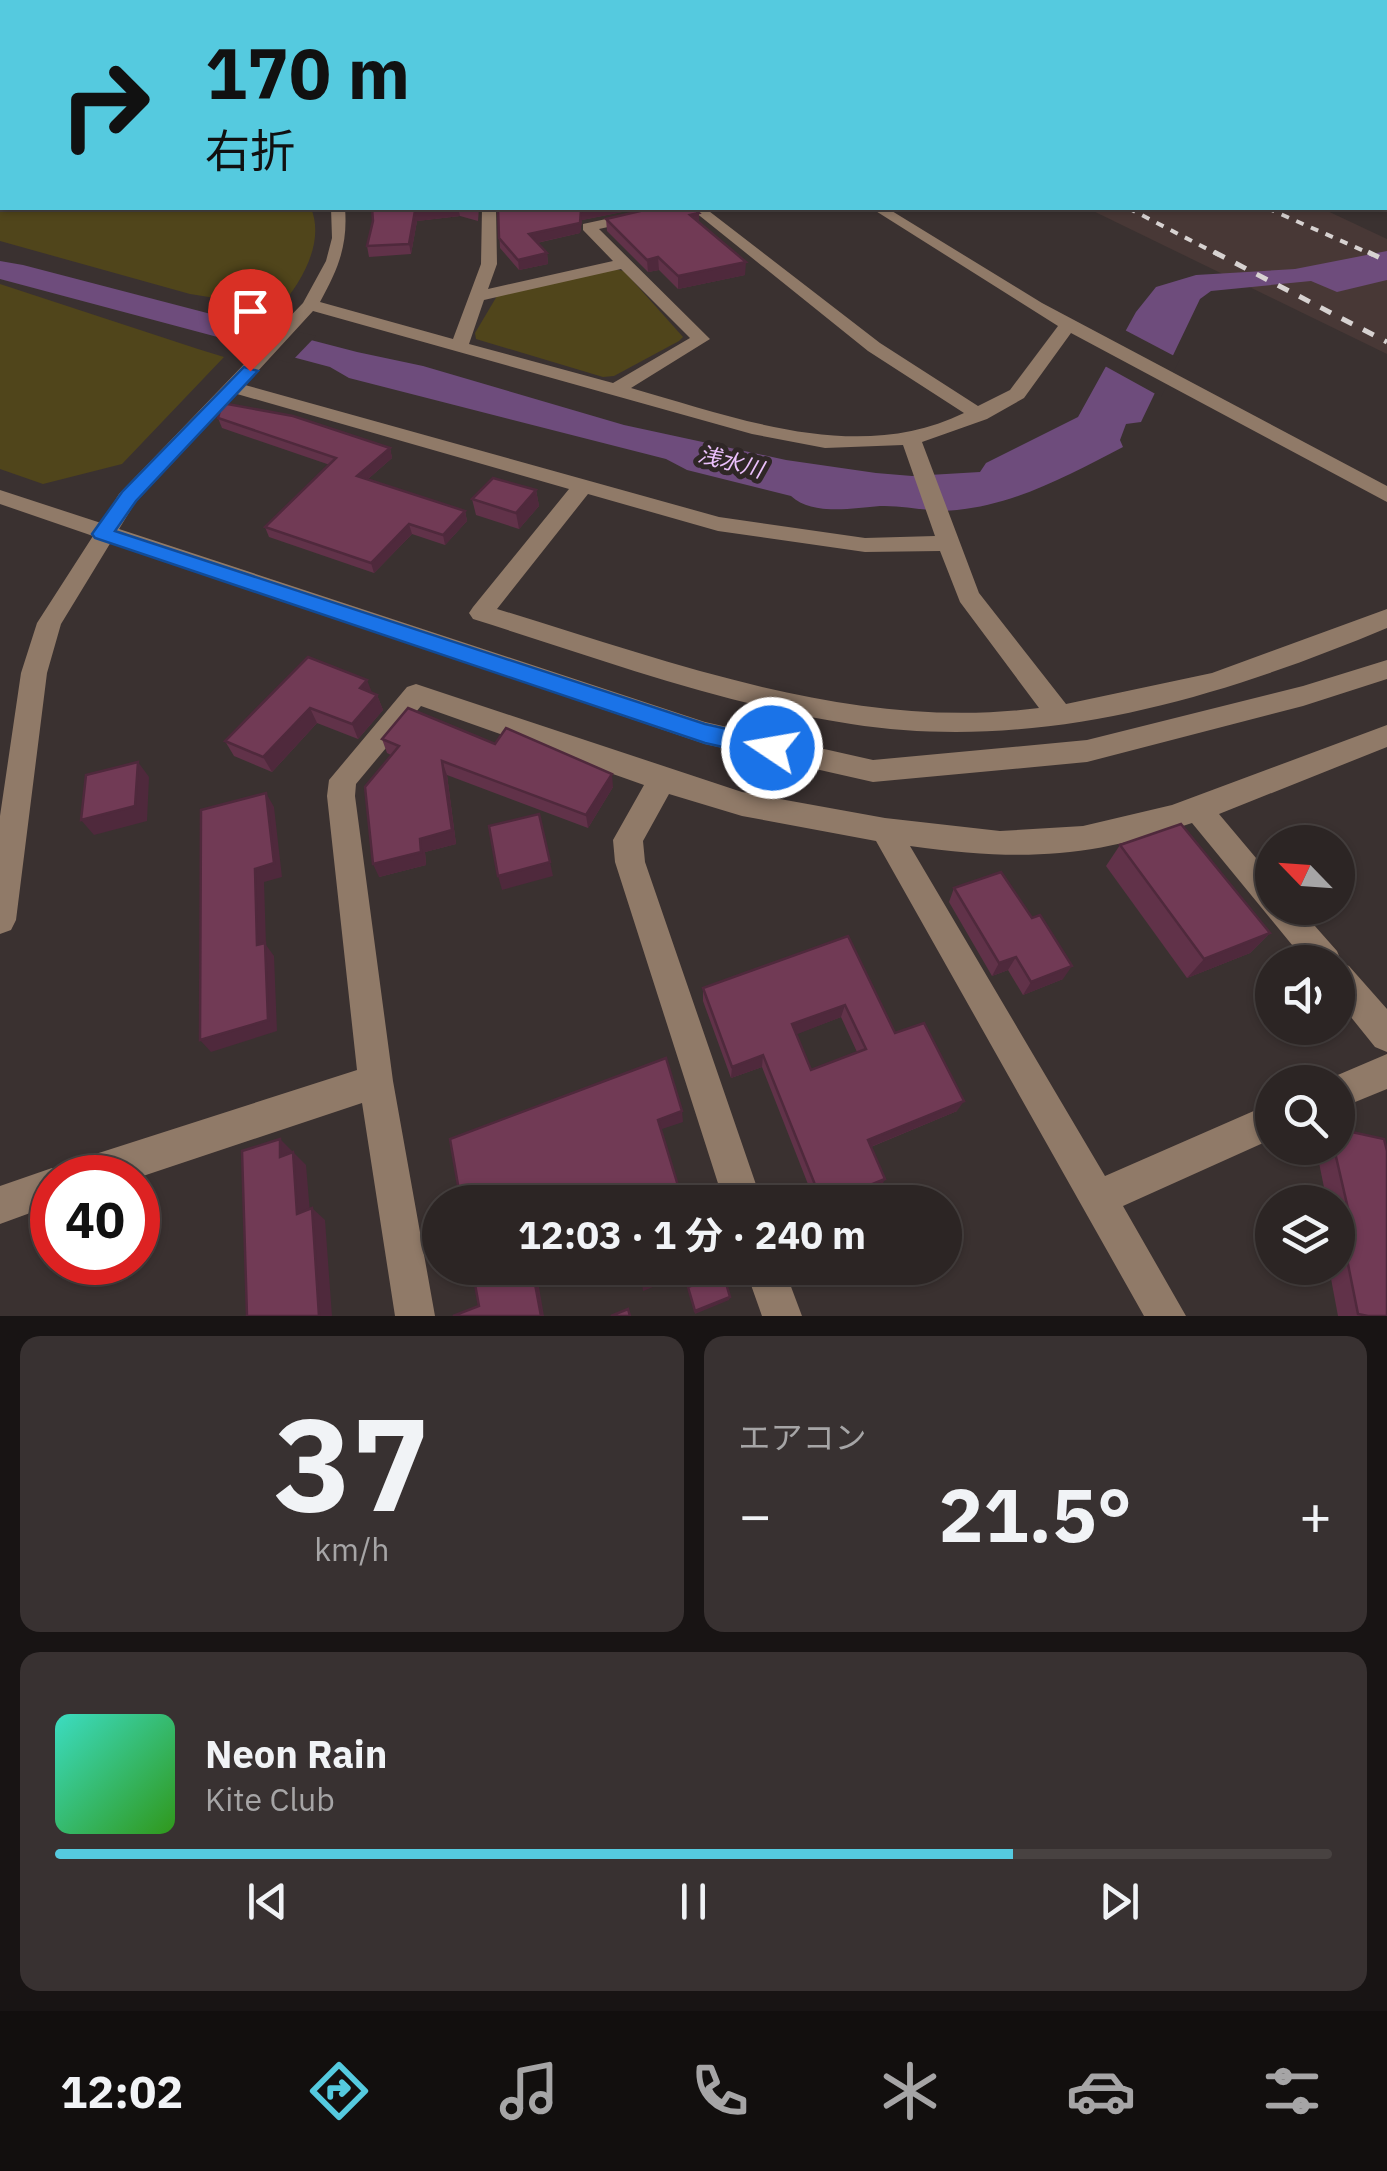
<!DOCTYPE html>
<html lang="ja">
<head>
<meta charset="utf-8">
<style>
  :root { --surface:#2c2524; --page:#383131; --text:#f1f3f6; --muted:#a6a5a6; --line:#484241; --accent:#55cadf }
  body { margin:0; font-family:"IBM Plex Sans","Noto Sans JP",sans-serif; background:var(--page); color:var(--text); height:100vh; display:flex; flex-direction:column; font-size:38px; white-space:nowrap }
  * { box-sizing:border-box; margin:0 }
  p { font-size:32px; color:var(--muted) }
  .icon { flex:none; width:55px; height:55px; fill:none; stroke:currentColor; stroke-width:2; stroke-linecap:round; stroke-linejoin:round }
  .map { position:relative; height:1316px; overflow:hidden }
  .side { display:flex; flex-direction:column; gap:20px; padding:20px; background:#181414; flex:1 }
  .side>* { flex:none }
  .hud { position:absolute; left:0px; top:0px; width:1388px; height:210px; box-shadow:0 2px 8px #0004,0 0 0 2px var(--line); background:#55cadf; color:#111; overflow:hidden }
  .needle { width:65px; rotate:295deg }
  .controls { position:absolute; left:1255px; top:825px; display:grid; gap:20px }
  .controls a { display:grid; place-items:center; width:100px; height:100px; border-radius:50%; background:var(--surface); box-shadow:0 2px 8px #0004,0 0 0 2px var(--line); font-size:50px }
  .speed { position:absolute; left:30px; top:1155px; display:flex; gap:20px; font-size:50px; font-weight:700; text-align:center }
  .speed>* { display:grid; place-content:center; width:130px; height:130px; border-radius:50%; background:var(--surface); box-shadow:0 2px 8px #0004,0 0 0 2px var(--line); line-height:1 }
  .speed .limit { border:15px solid #d22; background:#fff; color:#111 }
  .pin { position:absolute; display:grid; place-items:center; width:85px; height:85px; color:#fff; margin:-102px -42px; border-radius:50% 50% 50% 0; rotate:-45deg; box-shadow:0 0 10px #0007 }
  .pin .icon { rotate:45deg }
  .me { position:absolute; width:110px; margin:-55px; rotate:282deg; stroke-linejoin:round; filter:drop-shadow(0 0 8px #0008) }
  .turn { display:flex; align-items:center; gap:35px; height:210px; padding:0 40px; font-size:45px }
  .turn .icon { width:130px; height:130px; stroke-width:2.5 }
  .turn b { display:block; font-size:70px; line-height:85px }
  .big { font-size:75px; font-weight:700; line-height:1.1 }
  .side .widget { flex:1; display:flex; flex-direction:column; justify-content:center; gap:15px; min-width:0; padding:0 35px; border-radius:20px; background:var(--page) }
  .side .dial { align-items:center; gap:0 }
  .dial b { font-size:130px; line-height:1 }
  .song { display:flex; align-items:center; gap:30px }
  .cover { width:120px; height:120px; border-radius:15px; background:linear-gradient(135deg,hsl(170 70% 55%),hsl(110 70% 35%)) }
  .played { height:10px; border-radius:5px; background:linear-gradient(90deg,var(--accent) 75%,var(--line) 75%) }
  .keys { display:flex; justify-content:space-around; direction:ltr }
  .heat { display:flex; justify-content:space-between; align-items:center; font-size:55px; direction:ltr }
  .side .tiles { flex:1; display:grid; gap:20px; grid-template-columns:1fr 1fr }
  .widget:last-child { grid-column:span 2 }
  .trip { position:absolute; left:422px; top:1185px; width:540px; height:100px; border-radius:50px; background:var(--surface); box-shadow:0 2px 8px #0004,0 0 0 2px var(--line); font-weight:700; line-height:100px; text-align:center }
  .tabs { display:flex; height:160px; justify-content:space-around; align-items:center; background:#120f0e; color:var(--muted) }
  .tabs .icon { width:70px; height:70px }
  .tabs .selected { color:var(--accent) }
  .tabs b { font-size:45px; color:var(--text) }
  .map>svg:first-child { display:block }
</style>
</head>
<body>
<div class="map">
<svg width="1387" height="1316" viewBox="0 0 1387 1316">
  <rect width="100%" height="100%" fill="#3a3130"/>
  <polygon fill="#483836" points="1087,208 1321,208 1387,239 1387,354"/>
  <g fill="#50451b">
    <path d="M0 73 2 208H311C325 242 302 282 279 308L190 294 0 241Z"/>
    <polygon points="614,269 624,271 683,337 679,341 614,376 603,377 476,339 475,333 497,296"/>
    <polygon points="0,284 198,349 224,357 122,464 43,484 0,469"/>
  </g>
  <path fill="#6e4c7c" d="M1387 251V280L1337 292 1311 281 1211 291 1200 299 1141 422 1126 424 1120 440 1123 447C1071 474 1017 504 957 510 931 513 906 505 880 506 853 508 812 516 791 496L687 470 666 459 349 378 330 367 0 279V261L23 265 357 352 423 366 624 425 786 460 876 473 912 476 980 472 986 463 1078 417 1136 312 1156 287 1196 275 1295 269Z"/>
  <g fill="#3a3130">
    <polygon points="263,323 316,336 290,363 236,348"/>
    <polygon points="1121,328 1180,359 1161,397 1103,365"/>
  </g>
  <g fill="none" stroke-linecap="round" stroke-linejoin="round">
    <g fill="#907a68" fill-rule="evenodd">
      <rect x="57" y="0" width="10" height="2"/>
      <polygon points="552,0 564,0 565,2 554,2"/>
      <rect x="0" y="68" width="2" height="6"/>
      <rect x="1385" y="161" width="2" height="9"/>
      <path d="M331 208H345C348 246 338 269 320 302L453 339 481 264 482 208H496L497 264 488 289 613 261 583 230V224L657 208H682L680 211 599 229 710 339 631 388C737 418 858 465 964 413L868 351 690 208H705L880 343 978 406 1010 390 1058 326 871 208H887L1042 303 1387 486V502L1071 333 1024 398 987 419 922 442 979 593 1066 704 1212 673 1387 609V628C1217 699 1037 753 851 724 721 704 597 658 473 619L469 613 473 607 569 489 237 394 135 503 119 529 705 722 873 760 1087 740 1303 686 1387 660V679L1303 706 1087 762 873 782 705 744 111 542 61 624 47 673 16 920 11 930 0 934V816L21 673 37 623 93 536 0 504V490L101 523 119 494 303 303 326 261 332 238ZM621 269 690 338 613 383 469 344 484 300ZM313 311 752 434 825 448 903 445 935 536 865 538 719 517 245 385ZM588 494 718 531 865 552 940 551 960 602 1039 708C854 732 671 662 497 609Z"/>
      <path d="M416 684 742 792 885 818 1000 831 1083 826 1172 805 1387 725V747L1219 814 1272 877V908H1299L1337 951 1342 963 1349 966 1387 1009V1052L1375 1047 1338 1001V962H1306L1192 823C1086 859 1019 861 910 846L1105 1176 1272 1103V1139L1123 1206 1186 1316H1144L876 841 742 816 669 794 643 841 645 862 762 1202H724L615 862 613 840 644 785 421 706 356 784 355 796 393 1081 435 1316H395L362 1103 137 1178H52V1205L0 1224V1186L52 1168 63 1173 67 1165 80 1159 357 1070 327 796 329 780 407 687Z"/>
      <polygon points="1387,1054 1387,1089 1338,1109 1338,1082 1324,1082 1326,1080"/>
      <polygon points="745,1268 784,1268 802,1316 762,1316"/>
    </g>
    <g stroke="#d7d2d1" stroke-width="4" stroke-dasharray="8 8" stroke-linecap="butt">
      <polyline points="727,0 732,2"/>
      <polyline points="1128,208 1219,255"/>
      <polyline points="1267,208 1373,255"/>
    </g>
    <g stroke="#d7d2d1" stroke-width="5" stroke-dasharray="12 12" stroke-linecap="butt">
      <polyline points="1214,252 1387,342"/>
      <polyline points="1368,252 1387,261"/>
    </g>
  </g>
  <g fill="#613249" fill-rule="evenodd">
    <polygon points="730,0 1387,0 1387,158 1385,159 1385,2 730,2"/>
    <polygon points="372,208 479,208 478,221 460,216 417,221 411,254 369,257 367,246 373,221"/>
    <polygon points="498,208 642,208 582,220 580,233 537,243 547,253 548,264 519,270 500,248"/>
    <polygon points="606,219 699,223 745,275 678,289 659,270 648,272 607,231"/>
    <polygon points="218,418 390,448 392,458 368,479 465,511 467,521 445,545 412,534 374,573 269,537 265,527 330,465 222,428"/>
    <polygon points="536,490 539,506 519,529 476,515 472,499"/>
    <polygon points="308,657 377,695 383,710 358,739 317,723 272,772 234,756 225,741"/>
    <polygon points="382,739 495,744 613,787 588,828 447,775 456,844 425,852 426,865 379,877 391,755 387,753"/>
    <polygon points="1120,845 1270,933 1250,953 1187,978 1106,866"/>
    <polygon points="954,888 1032,918 1063,979 1023,995 1008,970 992,976 949,902"/>
    <path d="M848 936 895 1033 957 1111 871 1147 880 1189 846 1202H815L762 1067 731 1078 703 1001V988ZM841 1017 857 1052 811 1070 796 1034Z"/>
    <polygon points="1316,1148 1338,1148 1387,1316 1338,1316 1329,1268 1338,1268 1338,1202 1327,1202"/>
  </g>
  <g fill="#4f293c">
    <polygon points="169,0 183,0 181,2 166,2"/>
    <polygon points="448,208 458,208 460,216 417,221 411,254 409,244 415,211"/>
    <polygon points="594,208 642,208 582,220 580,233 531,244 529,234 581,210"/>
    <polygon points="699,213 699,225 690,215"/>
    <polygon points="547,253 548,264 519,270 518,260"/>
    <polygon points="658,257 659,270 648,272 647,260"/>
    <polygon points="746,262 745,275 678,289 678,276"/>
    <polygon points="390,448 392,458 360,486 357,476"/>
    <polygon points="536,490 539,506 519,529 516,513"/>
    <polygon points="465,511 467,521 445,545 443,535"/>
    <polygon points="409,524 412,534 374,573 371,563"/>
    <polygon points="367,680 373,695 360,688"/>
    <polygon points="377,695 383,710 358,739 352,724"/>
    <polygon points="310,708 317,723 272,772 263,757"/>
    <polygon points="442,761 447,775 456,844 425,852 426,865 379,877 373,864 420,839"/>
    <polygon points="138,762 149,777 147,821 94,835 81,820"/>
    <polygon points="612,774 613,787 588,828 586,815"/>
    <polygon points="266,793 274,807 282,877 264,882 266,945 274,956 277,1031 211,1052 200,1040 255,869"/>
    <polygon points="550,862 553,876 502,890 498,876"/>
    <polygon points="1270,933 1250,953 1187,978 1204,959"/>
    <polygon points="1016,957 1008,970 992,976 999,963"/>
    <polygon points="1072,966 1063,979 1023,995 1031,982"/>
    <polygon points="845,1005 841,1017 790,1037 792,1024"/>
    <polygon points="763,1055 762,1067 731,1078 732,1067"/>
    <polygon points="964,1101 957,1111 863,1150 868,1140"/>
    <polygon points="682,1111 683,1122 659,1130 658,1120"/>
    <polygon points="280,1139 306,1165 311,1225 297,1214 280,1157"/>
    <polygon points="885,1179 880,1189 846,1202 828,1202"/>
    <polygon points="312,1208 325,1220 332,1316 319,1316"/>
    <polygon points="532,1268 542,1268 536,1270 544,1316 541,1316"/>
    <polygon points="683,1268 700,1268 643,1291 642,1284"/>
    <polygon points="730,1297 729,1300 695,1314 695,1311"/>
  </g>
  <g fill="#713a55" stroke="#4f293c" stroke-width="2.5" fill-rule="evenodd">
    <polygon points="0,0 27,0 27,2 2,2 2,54 0,54"/>
    <polygon points="106,0 169,0 166,2 103,2"/>
    <polygon points="195,0 443,0 446,2 196,2"/>
    <polygon points="742,0 1387,0 1387,140 1385,139 1385,2 750,2"/>
    <polygon points="2,89 2,159 0,158 0,90"/>
    <polygon points="372,208 448,208 415,211 409,244 367,246 373,221"/>
    <polygon points="498,208 594,208 581,210 580,223 529,234 547,253 518,260 499,238"/>
    <polygon points="653,208 693,208 699,213 690,215 746,262 678,276 658,257 647,260 606,219"/>
    <polygon points="222,403 293,416 390,448 357,476 465,511 443,535 409,524 371,563 265,527 336,458 218,418"/>
    <polygon points="493,478 536,490 516,513 472,499"/>
    <polygon points="308,657 367,680 360,688 377,695 352,724 310,708 263,757 225,741"/>
    <polygon points="408,708 495,744 506,728 612,774 586,815 442,761 452,830 420,839 421,852 373,864 365,787 399,746 382,739"/>
    <polygon points="138,762 135,806 81,820 86,775"/>
    <polygon points="266,793 274,863 255,869 257,945 265,943 268,1020 200,1040 201,810"/>
    <polygon points="539,814 550,862 498,876 489,826"/>
    <polygon points="1181,824 1270,933 1204,959 1120,845"/>
    <polygon points="1001,872 1032,918 1040,915 1072,966 1031,982 1016,957 999,963 954,888"/>
    <path d="M848 936 895 1033 924 1023 964 1101 868 1140 885 1179 828 1202H822L763 1055 732 1067 703 988ZM845 1005 866 1049 811 1070 792 1024Z"/>
    <polygon points="666,1058 682,1111 658,1120 683,1202 461,1202 450,1139"/>
    <polygon points="1338,1129 1384,1139 1387,1151 1387,1316 1368,1316 1358,1314 1340,1224 1352,1226 1334,1148 1338,1148"/>
    <polygon points="280,1139 280,1157 293,1152 297,1214 312,1208 319,1316 247,1316 242,1151"/>
    <polygon points="472,1268 532,1268 541,1316 453,1316 479,1306"/>
    <polygon points="638,1268 683,1268 642,1284"/>
    <polygon points="723,1273 730,1297 695,1311 688,1287"/>
    <polygon points="628,1309 630,1316 611,1316"/>
  </g>
  <polygon fill="#1a73e8" stroke="#114b97" stroke-width="2.5" points="244,367 258,371 136,501 115,531 705,724 781,741 785,748 781,755 772,758 705,743 95,538 92,534 122,492"/>
  <g text-anchor="middle" dominant-baseline="central" stroke-width="10" stroke-linejoin="round" paint-order="stroke">
    <g font-size="22" font-style="italic" fill="#ebc1fc" stroke="#2f2726">
      <text transform="translate(731 461) rotate(15)">浅水川</text>
    </g>
  </g>
</svg>
<div class="controls">
<a><svg class="needle" viewBox="-14 -14 28 28"><path d="M0-13l5 13h-10z" fill="#e53935"/><path d="M0 13l5-13h-10z" fill="#a6a5a6"/></svg></a>
<a><svg class="icon" aria-label="sound" viewBox="0 0 24 24"><path d="M4 9h4l5-4v14l-5-4H4zM17 9q2 3 0 6"/></svg></a>
<a><svg class="icon" aria-label="search" viewBox="0 0 24 24"><circle cx="10" cy="10" r="6"/><path d="M15 15l6 6"/></svg></a>
<a><svg class="icon" aria-label="layers" viewBox="0 0 24 24"><path d="M12 4l9 5-9 5-9-5zM3 14l9 5 9-5"/></svg></a>
</div>
<div class="speed"><div class="limit">40</div></div>
<div class="pin" style="left:250px;top:371px;background:#d93025"><svg class="icon" aria-label="arrive" viewBox="0 0 24 24"><path d="M6 21V4h12l-3 4 3 4H6"/></svg></div>
<svg class="me" style="left:772px;top:748px" viewBox="-20 -20 40 40"><circle r="17" fill="#1a73e8" stroke="#fff" stroke-width="3"/><path d="M0-11L8 9 0 5-8 9z" fill="#fff"/></svg>
<div class="trip">12:03 · 1 分 · 240 m</div>
<div class="hud">
<div class="turn"><svg class="icon" aria-label="right" viewBox="0 0 24 24"><path d="M7 20v-9h11M14 6l5 5-5 5"/></svg><div><b>170 m</b>右折</div></div>
</div>
</div>
<section class="side">
<div class="tiles">
<div class="widget dial"><b>37</b><p>km/h</p></div>
<div class="widget"><p>エアコン</p>
<div class="heat"><a>−</a><b class="big">21.5°</b><a>+</a></div>
</div>
<div class="widget">
<div class="song"><i class="cover"></i><div><b>Neon Rain</b><p>Kite Club</p></div></div>
<div class="played"></div>
<div class="keys"><svg class="icon" aria-label="previous" viewBox="0 0 24 24"><path d="M18 5L8 12l10 7zM5 5v14"/></svg><svg class="icon" aria-label="pause" viewBox="0 0 24 24"><path d="M8 5v14M16 5v14"/></svg><svg class="icon" aria-label="next" viewBox="0 0 24 24"><path d="M6 5l10 7-10 7zM19 5v14"/></svg></div>
</div>
</div>
</section>
<nav class="tabs">
<b>12:02</b>
<svg class="icon selected" aria-label="directions" viewBox="0 0 24 24"><path d="M12 3l9 9-9 9-9-9zM9 14v-3h6M13 9l2 2-2 2"/></svg>
<svg class="icon" aria-label="music" viewBox="0 0 24 24"><path d="M9 18V5l10-2v13"/><circle cx="6" cy="18" r="3"/><circle cx="16" cy="16" r="3"/></svg>
<svg class="icon" aria-label="phone" viewBox="0 0 24 24"><path d="M5 4h4l2 5-3 2q2 4 5 5l2-3 5 2v4C11 20 4 13 5 4z"/></svg>
<svg class="icon" aria-label="climate" viewBox="0 0 24 24"><path d="M12 3v18M4 7l16 10M4 17L20 7"/></svg>
<svg class="icon" aria-label="car" viewBox="0 0 24 24"><path d="M5 17H2v-5l4-1 3-4h7l3 4 3 1v5h-3M9 17h6M6 11h13"/><circle cx="7" cy="17" r="2"/><circle cx="17" cy="17" r="2"/></svg>
<svg class="icon" aria-label="filters" viewBox="0 0 24 24"><path d="M4 7h16M4 17h16"/><circle cx="9" cy="7" r="2"/><circle cx="15" cy="17" r="2"/></svg>
</nav>
</body>
</html>
